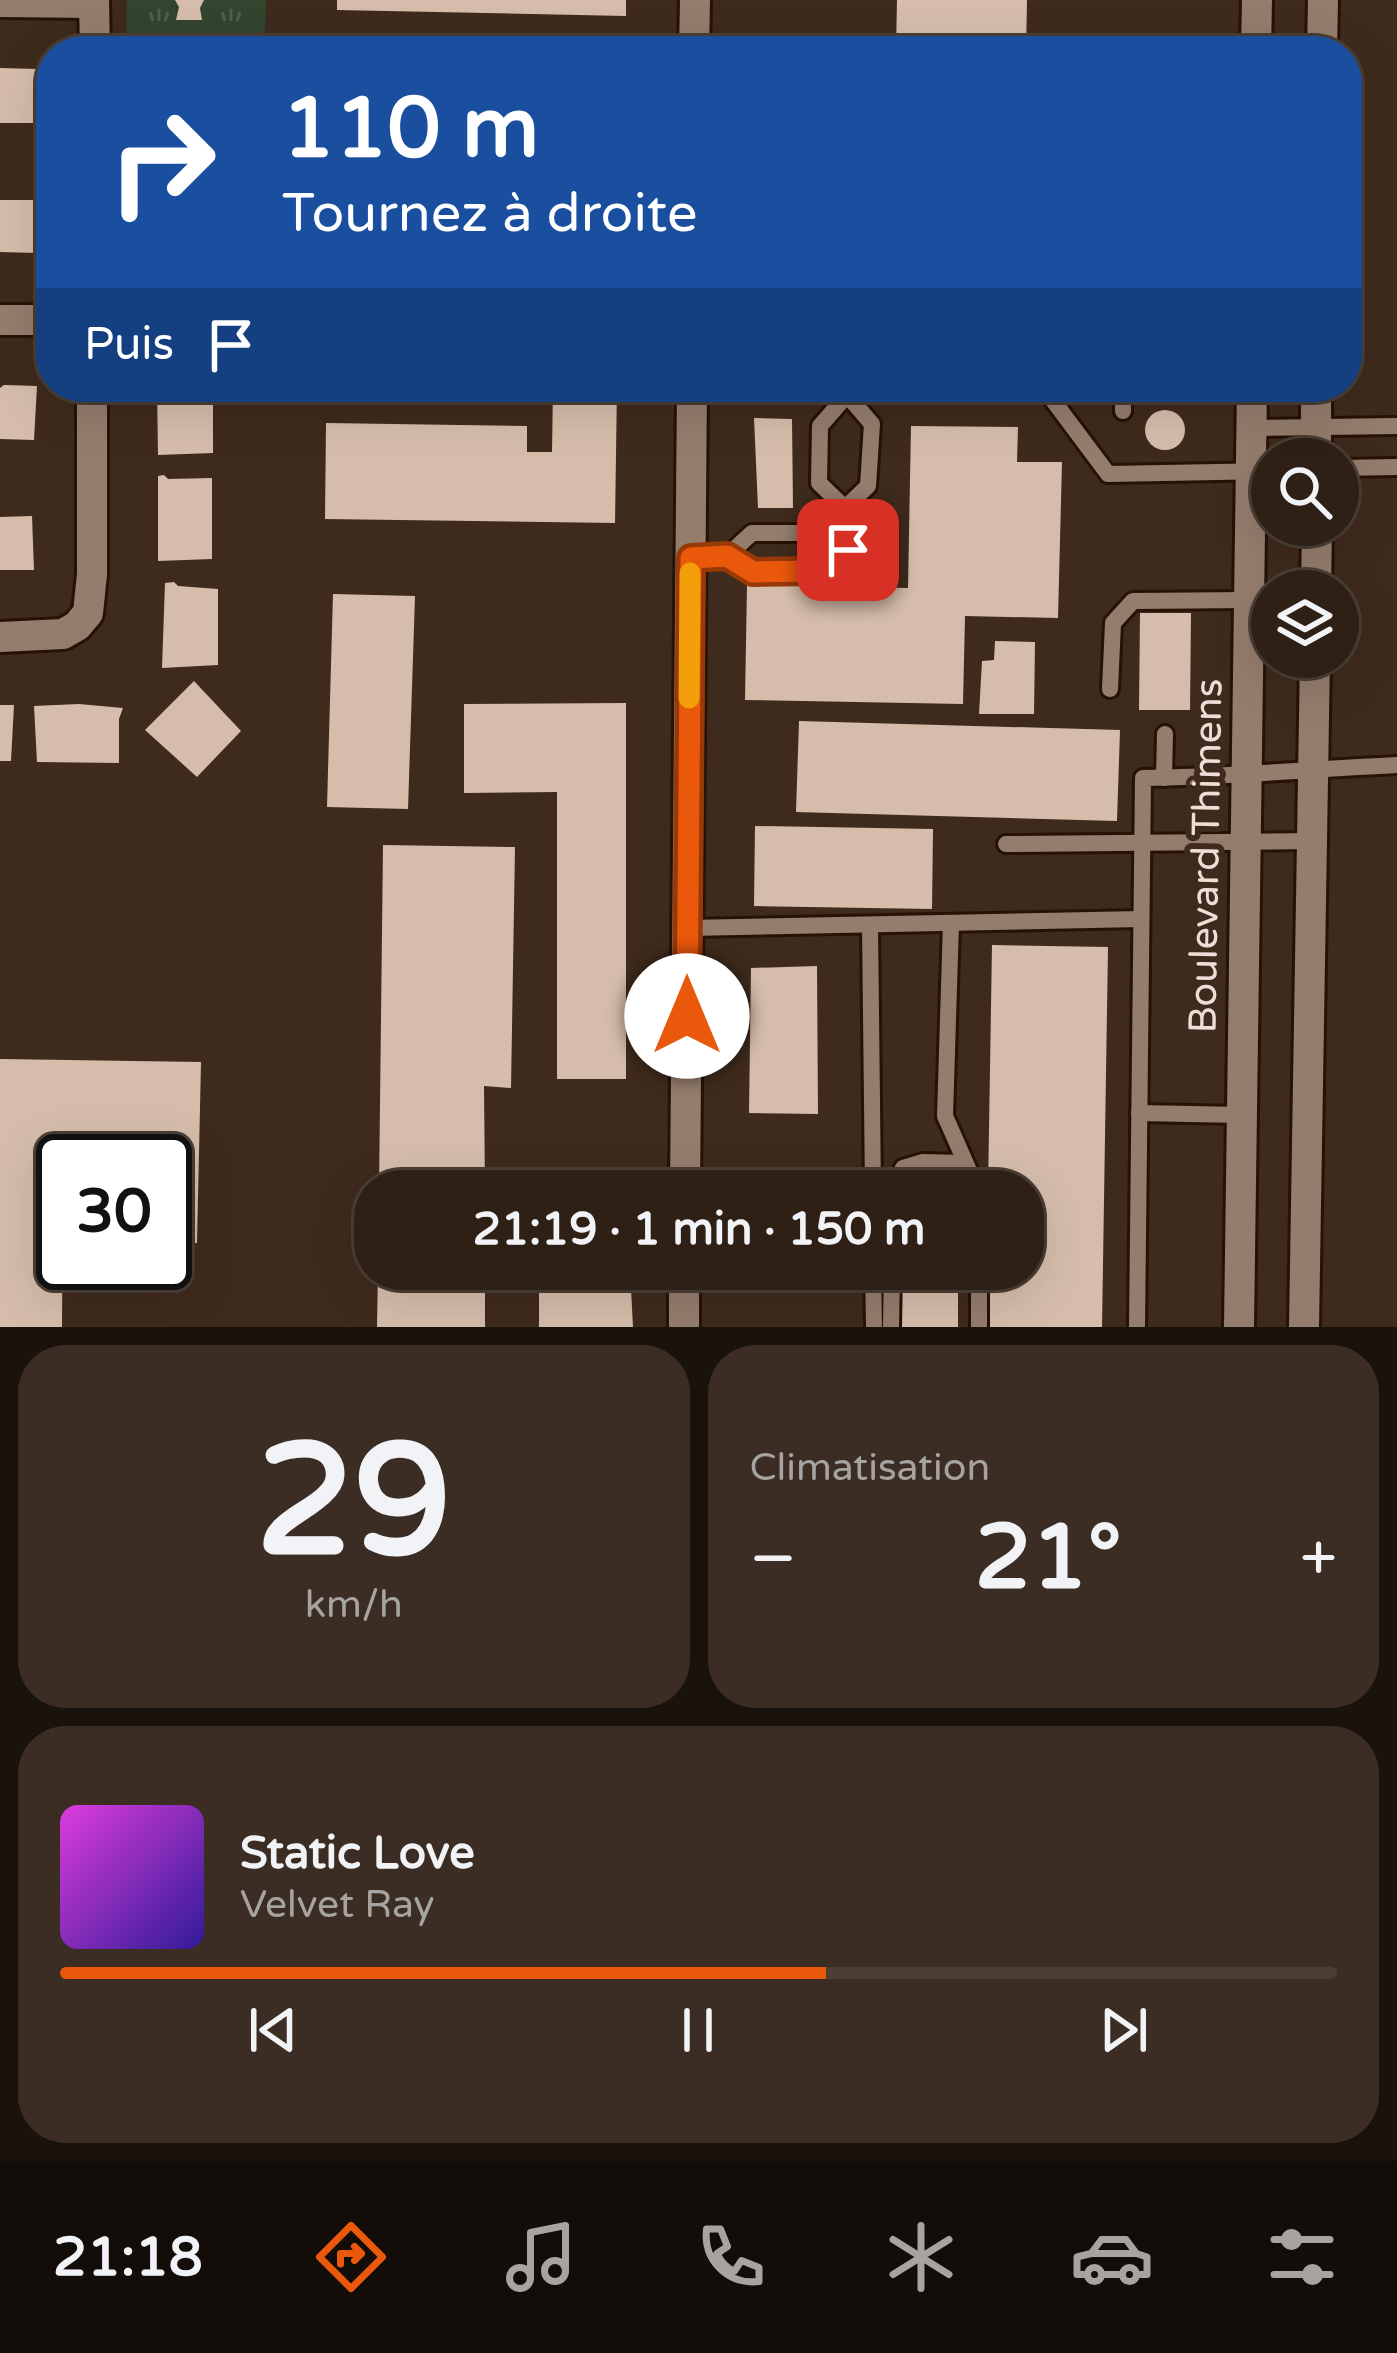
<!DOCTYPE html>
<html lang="fr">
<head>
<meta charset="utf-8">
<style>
  :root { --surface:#2f2016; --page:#3b2d23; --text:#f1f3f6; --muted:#a7a3a1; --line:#4a3e35; --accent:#ea580c }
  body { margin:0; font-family:"Varela Round",sans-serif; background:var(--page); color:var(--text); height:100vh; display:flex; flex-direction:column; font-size:45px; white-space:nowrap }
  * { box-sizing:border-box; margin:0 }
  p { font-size:39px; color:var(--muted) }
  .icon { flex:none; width:66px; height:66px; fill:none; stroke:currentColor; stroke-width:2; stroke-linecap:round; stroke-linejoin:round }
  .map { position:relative; height:1327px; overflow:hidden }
  .side { display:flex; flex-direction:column; gap:18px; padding:18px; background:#1a120c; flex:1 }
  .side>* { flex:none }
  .guide { position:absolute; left:36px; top:36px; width:1326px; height:366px; border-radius:48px; box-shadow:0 12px 48px #0002,0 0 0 3px var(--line); background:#1a4fa0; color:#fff; overflow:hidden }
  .buttons { position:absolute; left:1251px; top:438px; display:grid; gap:24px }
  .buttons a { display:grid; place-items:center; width:108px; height:108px; border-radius:50%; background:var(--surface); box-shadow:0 12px 48px #0002,0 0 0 3px var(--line); font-size:60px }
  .speed { position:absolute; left:36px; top:1134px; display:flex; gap:24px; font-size:60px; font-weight:700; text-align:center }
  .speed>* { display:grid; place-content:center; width:156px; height:156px; border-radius:50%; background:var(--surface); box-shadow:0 12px 48px #0002,0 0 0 3px var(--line); line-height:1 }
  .speed .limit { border:6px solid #111; border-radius:18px; background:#fff; color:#111 }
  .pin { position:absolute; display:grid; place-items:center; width:102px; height:102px; color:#fff; margin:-51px; border-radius:24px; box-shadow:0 6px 18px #0006 }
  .me { position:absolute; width:132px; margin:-66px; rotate:0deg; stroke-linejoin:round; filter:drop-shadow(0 0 9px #0008) }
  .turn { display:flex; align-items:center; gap:42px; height:252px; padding:0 48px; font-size:54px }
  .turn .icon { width:156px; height:156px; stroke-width:2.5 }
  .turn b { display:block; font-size:84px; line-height:102px }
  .then { display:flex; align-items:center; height:114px; padding:0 48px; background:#0003; gap:24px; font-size:45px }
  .big { font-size:90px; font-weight:700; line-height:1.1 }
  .side .card { flex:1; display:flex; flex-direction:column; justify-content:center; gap:18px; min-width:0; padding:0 42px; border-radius:48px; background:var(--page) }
  .side .dial { align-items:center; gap:0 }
  .dial b { font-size:156px; line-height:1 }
  .song { display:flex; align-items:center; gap:36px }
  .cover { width:144px; height:144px; border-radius:18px; background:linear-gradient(135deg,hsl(300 70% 55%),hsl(250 70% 35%)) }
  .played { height:12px; border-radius:6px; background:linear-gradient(90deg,var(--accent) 60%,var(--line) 60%) }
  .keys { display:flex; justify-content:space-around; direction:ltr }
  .heat { display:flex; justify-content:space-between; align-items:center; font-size:66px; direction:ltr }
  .side .tiles { flex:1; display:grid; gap:18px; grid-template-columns:1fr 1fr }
  .card:last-child { grid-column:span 2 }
  .trip { position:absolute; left:354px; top:1170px; width:690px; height:120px; border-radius:48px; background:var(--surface); box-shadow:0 12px 48px #0002,0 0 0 3px var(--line); font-weight:700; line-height:120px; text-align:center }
  .tab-bar { display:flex; height:192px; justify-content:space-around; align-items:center; background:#130d09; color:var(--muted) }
  .tab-bar .icon { width:84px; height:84px }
  .tab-bar .current { color:var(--accent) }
  .tab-bar b { font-size:54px; color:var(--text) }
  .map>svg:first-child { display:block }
</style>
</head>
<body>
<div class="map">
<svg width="1397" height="1327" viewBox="0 0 1397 1327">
  <defs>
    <pattern id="park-tufts" width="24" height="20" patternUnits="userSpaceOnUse" patternTransform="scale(3)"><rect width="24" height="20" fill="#32452f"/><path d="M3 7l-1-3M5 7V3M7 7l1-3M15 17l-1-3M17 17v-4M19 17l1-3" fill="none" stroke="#505f4c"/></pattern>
  </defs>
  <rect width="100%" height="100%" fill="#3f2b1d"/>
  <polygon fill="url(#park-tufts)" points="127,0 266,0 264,51 126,51"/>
  <g fill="#d6bdab">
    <polygon points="175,0 204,0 200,8 202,20 176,20 179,7"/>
    <polygon points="337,0 626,0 626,16 337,10"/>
    <polygon points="897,0 1027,0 1026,51 896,51"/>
    <polygon points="0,68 37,69 35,123 0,123"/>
    <polygon points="0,200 35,200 37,253 0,252"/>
    <polygon points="4,385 37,386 34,440 0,439 0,388"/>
    <polygon points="157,387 213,387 213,453 158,455"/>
    <polygon points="553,387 617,387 615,523 325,519 326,423 527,426 527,452 552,452"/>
    <circle cx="1165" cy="430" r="20"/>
    <polygon points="754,418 792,419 793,508 758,508"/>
    <polygon points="911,426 1018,427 1017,462 1062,462 1058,618 965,616 963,704 745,700 747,585 908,588"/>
    <polygon points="164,475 168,479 212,478 212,559 158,561 158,476"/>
    <polygon points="32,516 34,570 0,570 0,517"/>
    <polygon points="174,582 178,586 218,589 218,665 162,668 165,583"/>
    <polygon points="333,594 415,596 408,809 327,807"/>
    <polygon points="1140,613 1191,613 1190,710 1139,710"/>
    <polygon points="995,641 1035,642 1034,714 979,714 982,661 994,660"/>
    <polygon points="194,681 241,731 197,777 145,730"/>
    <polygon points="626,703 626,1079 557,1079 557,792 464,793 464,704"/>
    <polygon points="79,704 123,708 119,719 119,763 37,762 34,706"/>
    <polygon points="0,705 14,705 11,761 0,761"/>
    <polygon points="799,721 1120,730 1117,821 796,812"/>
    <polygon points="755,826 933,829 932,909 754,906"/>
    <polygon points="383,845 515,847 511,1088 484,1086 485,1191 379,1191"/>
    <polygon points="992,945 1108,947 1102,1327 986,1327 987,1269 1023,1269 1023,1191 988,1191"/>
    <polygon points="817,966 818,1114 749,1113 751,968"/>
    <polygon points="0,1059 201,1062 197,1243 165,1243 165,1161 63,1161 62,1327 0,1327"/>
    <polygon points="378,1269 485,1269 485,1327 377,1327"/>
    <polygon points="564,1269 630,1269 633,1327 539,1327 539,1287 565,1285"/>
    <polygon points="958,1269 958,1327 898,1327 898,1270"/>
  </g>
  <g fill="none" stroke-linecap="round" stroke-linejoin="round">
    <g stroke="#251306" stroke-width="22">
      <g id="service">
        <polyline points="1043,387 1108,474 1272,471"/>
        <polyline points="1123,411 1123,387"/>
        <polyline points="1252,428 1397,426"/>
        <polyline points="1338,468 1397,467"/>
        <polyline points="845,508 868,486 872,424 847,395"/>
        <polyline points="844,551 848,550 845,508 819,483 820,426 847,395 848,387"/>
        <polyline points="691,558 727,556 753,571 817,571 844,551 818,533 752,533 727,556"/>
        <polyline points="1110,689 1113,623 1133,601 1248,600"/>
        <polyline points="1164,778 1165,734"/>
        <polyline points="1006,844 1313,841"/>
        <polyline points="951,923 945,1116 978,1191"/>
        <polyline points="870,925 873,1191"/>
        <polyline points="687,928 1141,919"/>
        <polyline points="1139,1113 1241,1115"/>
        <polyline points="894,1191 903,1168 923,1162 963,1163"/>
        <polyline points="873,1269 874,1327"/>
        <polyline points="979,1269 979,1327"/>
        <polyline points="891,1327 892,1269"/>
        <path d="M1137 1327 1143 778C1228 777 1312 769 1397 765"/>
      </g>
    </g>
    <g stroke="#251306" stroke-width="36">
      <g id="minor">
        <polyline points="94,0 95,51"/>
        <polyline points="0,2 94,3"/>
        <polyline points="694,51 695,0"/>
        <polyline points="0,320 51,320"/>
        <polyline points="0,637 63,634 77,626 88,613 92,574 92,387"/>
        <polyline points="685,1191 692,387"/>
        <polyline points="684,1327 684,1269"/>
      </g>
    </g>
    <g stroke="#251306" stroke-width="36">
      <g id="tertiary">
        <polyline points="1256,51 1257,0"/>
        <polyline points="1322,51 1323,0"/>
        <polyline points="1316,459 1316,387"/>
        <polyline points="1316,591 1317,525"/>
        <polyline points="1239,1327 1252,387"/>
        <polyline points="1304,1327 1315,657"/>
      </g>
    </g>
    <use href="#service" stroke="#957d6d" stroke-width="16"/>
    <use href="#minor" stroke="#957d6d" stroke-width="30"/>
    <use href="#tertiary" stroke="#957d6d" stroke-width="30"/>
  </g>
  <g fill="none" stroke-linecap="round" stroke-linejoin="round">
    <g stroke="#983908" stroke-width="30">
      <polyline id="route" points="687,1016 691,558 727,556 753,572 817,571 848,550"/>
    </g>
    <use href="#route" stroke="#ea580c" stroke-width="21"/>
    <polyline stroke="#f59e0b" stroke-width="21" points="689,698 690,573"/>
  </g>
  <g text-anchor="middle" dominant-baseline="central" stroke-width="12" stroke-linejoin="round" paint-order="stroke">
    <g font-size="39" fill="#eddfd7" stroke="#3f2b1d">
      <text transform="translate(1206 856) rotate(-89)">Boulevard Thimens</text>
    </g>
  </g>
</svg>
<div class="buttons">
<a><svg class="icon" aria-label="search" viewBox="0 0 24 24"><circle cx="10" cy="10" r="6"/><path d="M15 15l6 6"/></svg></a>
<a><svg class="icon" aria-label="layers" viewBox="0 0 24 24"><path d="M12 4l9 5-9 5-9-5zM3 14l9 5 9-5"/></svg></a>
</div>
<div class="speed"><div class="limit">30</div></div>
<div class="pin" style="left:848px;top:550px;background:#d93025"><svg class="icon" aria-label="arrive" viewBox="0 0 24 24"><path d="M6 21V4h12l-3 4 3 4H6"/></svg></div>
<svg class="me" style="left:687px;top:1016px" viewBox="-20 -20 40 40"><circle r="19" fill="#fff"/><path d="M0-13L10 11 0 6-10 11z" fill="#ea580c"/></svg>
<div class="trip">21:19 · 1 min · 150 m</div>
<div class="guide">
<div class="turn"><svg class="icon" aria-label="right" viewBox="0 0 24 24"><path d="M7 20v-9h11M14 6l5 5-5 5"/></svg><div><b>110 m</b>Tournez à droite</div></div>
<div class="then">Puis<svg class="icon" aria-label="arrive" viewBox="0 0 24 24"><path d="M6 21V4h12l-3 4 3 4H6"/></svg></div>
</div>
</div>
<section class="side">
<div class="tiles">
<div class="card dial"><b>29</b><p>km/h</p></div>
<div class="card"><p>Climatisation</p>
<div class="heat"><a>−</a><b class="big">21°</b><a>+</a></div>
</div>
<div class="card">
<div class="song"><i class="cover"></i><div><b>Static Love</b><p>Velvet Ray</p></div></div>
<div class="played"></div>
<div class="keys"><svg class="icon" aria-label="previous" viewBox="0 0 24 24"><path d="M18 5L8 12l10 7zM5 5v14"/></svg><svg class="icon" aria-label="pause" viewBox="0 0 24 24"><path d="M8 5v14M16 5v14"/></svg><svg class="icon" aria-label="next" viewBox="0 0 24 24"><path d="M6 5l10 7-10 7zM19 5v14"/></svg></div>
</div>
</div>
</section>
<nav class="tab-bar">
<b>21:18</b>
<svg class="icon current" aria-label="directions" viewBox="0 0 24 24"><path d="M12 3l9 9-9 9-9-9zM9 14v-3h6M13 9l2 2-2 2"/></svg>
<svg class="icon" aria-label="music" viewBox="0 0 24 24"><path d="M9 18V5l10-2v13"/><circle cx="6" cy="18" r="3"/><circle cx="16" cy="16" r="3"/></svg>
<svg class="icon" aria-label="phone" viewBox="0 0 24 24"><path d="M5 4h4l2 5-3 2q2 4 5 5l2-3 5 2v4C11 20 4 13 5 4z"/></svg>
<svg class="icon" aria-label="climate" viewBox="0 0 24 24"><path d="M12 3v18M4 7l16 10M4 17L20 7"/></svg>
<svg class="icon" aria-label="car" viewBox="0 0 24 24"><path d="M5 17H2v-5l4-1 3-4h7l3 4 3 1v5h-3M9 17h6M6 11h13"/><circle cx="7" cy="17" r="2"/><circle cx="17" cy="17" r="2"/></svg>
<svg class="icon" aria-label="filters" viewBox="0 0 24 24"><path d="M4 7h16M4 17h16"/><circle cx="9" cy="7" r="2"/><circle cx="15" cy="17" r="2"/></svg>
</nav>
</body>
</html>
